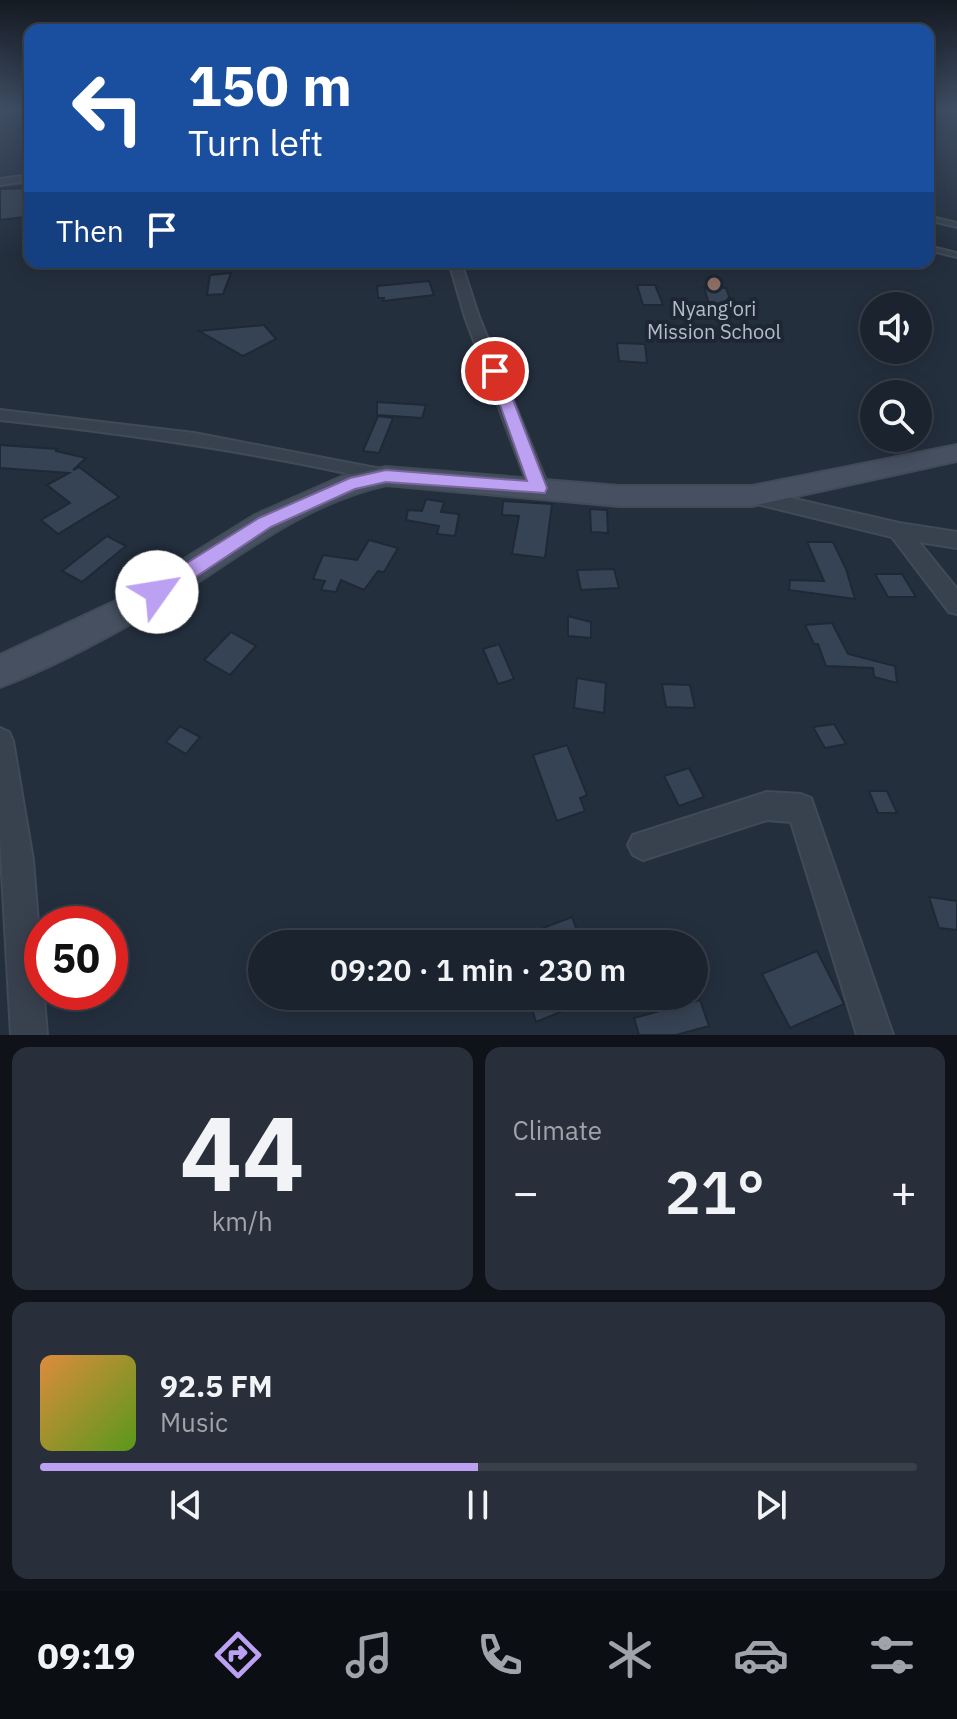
<!DOCTYPE html>
<html lang="en">
<head>
<meta charset="utf-8">
<style>
  :root { --surface:#1b232e; --page:#282f3a; --text:#f1f3f6; --muted:#a0a4aa; --line:#39404a; --accent:#bca0f2 }
  body { margin:0; font-family:"IBM Plex Sans",sans-serif; background:var(--page); color:var(--text); height:100vh; display:flex; flex-direction:column; font-size:30px; white-space:nowrap }
  * { box-sizing:border-box; margin:0 }
  p { font-size:26px; color:var(--muted) }
  .icon { flex:none; width:44px; height:44px; fill:none; stroke:currentColor; stroke-width:2; stroke-linecap:round; stroke-linejoin:round }
  .map { position:relative; height:1035px; overflow:hidden }
  .sheet { display:flex; flex-direction:column; gap:12px; padding:12px; background:#0f1319; flex:1 }
  .sheet>* { flex:none }
  .guide { position:absolute; left:24px; top:24px; width:910px; height:244px; border-radius:16px; box-shadow:0 4px 20px #0003,0 0 0 2px var(--line); background:#1a4fa0; color:#fff; overflow:hidden }
  .buttons { position:absolute; left:860px; top:292px; display:grid; gap:16px }
  .buttons a { display:grid; place-items:center; width:72px; height:72px; border-radius:50%; background:var(--surface); box-shadow:0 4px 20px #0003,0 0 0 2px var(--line); font-size:40px }
  .speed { position:absolute; left:24px; top:906px; display:flex; gap:16px; font-size:40px; font-weight:700; text-align:center }
  .speed>* { display:grid; place-content:center; width:104px; height:104px; border-radius:50%; background:var(--surface); box-shadow:0 4px 20px #0003,0 0 0 2px var(--line); line-height:1 }
  .speed .limit { border:12px solid #d22; background:#fff; color:#111 }
  .pin { position:absolute; display:grid; place-items:center; width:68px; height:68px; color:#fff; margin:-34px; border:4px solid #fff; border-radius:50%; box-shadow:0 2px 8px #0007 }
  .me { position:absolute; width:88px; margin:-44px; rotate:58deg; stroke-linejoin:round; filter:drop-shadow(0 0 6px #0008) }
  .turn { display:flex; align-items:center; gap:28px; height:168px; padding:0 32px; font-size:36px }
  .turn .icon { width:104px; height:104px; stroke-width:2.5 }
  .turn b { display:block; font-size:56px; line-height:68px }
  .then { display:flex; align-items:center; height:76px; padding:0 32px; background:#0003; gap:16px; font-size:30px }
  .big { font-size:60px; font-weight:600; line-height:1.1 }
  .sheet .tile { flex:1; display:flex; flex-direction:column; justify-content:center; gap:12px; min-width:0; padding:0 28px; border-radius:16px; background:var(--page) }
  .sheet .dial { align-items:center; gap:0 }
  .dial b { font-size:104px; line-height:1 }
  .song { display:flex; align-items:center; gap:24px }
  .cover { width:96px; height:96px; border-radius:12px; background:linear-gradient(135deg,hsl(30 70% 55%),hsl(90 70% 35%)) }
  .played { height:8px; border-radius:4px; background:linear-gradient(90deg,var(--accent) 50%,var(--line) 50%) }
  .keys { display:flex; justify-content:space-around; direction:ltr }
  .heat { display:flex; justify-content:space-between; align-items:center; font-size:44px; direction:ltr }
  .sheet .tiles { flex:1; display:grid; gap:12px; grid-template-columns:1fr 1fr }
  .tile:last-child { grid-column:span 2 }
  .trip { position:absolute; left:248px; top:930px; width:460px; height:80px; border-radius:40px; background:var(--surface); box-shadow:0 4px 20px #0003,0 0 0 2px var(--line); font-weight:600; line-height:80px; text-align:center }
  .dock { display:flex; height:128px; justify-content:space-around; align-items:center; background:#0b0e12; color:var(--muted) }
  .dock .icon { width:56px; height:56px }
  .dock .active { color:var(--accent) }
  .dock b { font-size:36px; color:var(--text) }
  .map>svg:first-child { display:block }
</style>
</head>
<body>
<div class="map">
<svg width="957" height="1035" viewBox="0 0 957 1035">
  <rect width="100%" height="100%" fill="#242f3e"/>
  <g fill="#364354" stroke="#1f2835" stroke-width="2">
    <polygon points="30,188 30,202 24,202 24,217 0,220 0,189"/>
    <polygon points="231,273 223,294 207,295 210,275"/>
    <polygon points="429,281 434,295 383,301 384,298 378,298 377,286"/>
    <polygon points="637,285 655,285 663,305 643,305"/>
    <polygon points="704,287 726,288 732,305 709,304"/>
    <polygon points="264,325 276,339 243,356 199,331"/>
    <polygon points="617,343 645,344 647,363 619,361"/>
    <polygon points="377,402 426,405 422,418 377,415"/>
    <polygon points="378,416 393,418 379,453 363,451"/>
    <polygon points="0,445 57,449 56,451 86,458 73,470 79,467 119,497 58,534 41,520 70,503 47,485 69,473 0,468"/>
    <polygon points="426,499 444,502 441,512 459,514 455,536 437,534 439,526 406,520 408,510 422,511"/>
    <polygon points="503,501 552,504 545,558 512,554 519,516 502,515"/>
    <polygon points="590,509 607,510 608,533 591,532"/>
    <polygon points="107,536 126,546 82,582 62,571"/>
    <polygon points="369,540 398,548 384,572 378,571 364,590 341,580 336,592 321,590 325,581 313,579 323,555 357,560"/>
    <polygon points="807,542 833,542 846,569 855,599 789,590 790,580 824,581"/>
    <polygon points="614,569 619,588 581,590 577,570"/>
    <polygon points="875,574 902,574 916,597 888,597"/>
    <polygon points="568,616 591,622 591,638 568,636"/>
    <polygon points="832,623 848,654 895,666 897,683 874,677 873,668 826,666 818,644 814,644 805,625"/>
    <polygon points="231,632 256,646 230,675 204,660"/>
    <polygon points="499,644 514,679 498,684 483,649"/>
    <polygon points="577,678 606,683 604,713 574,708"/>
    <polygon points="662,684 690,685 695,708 666,707"/>
    <polygon points="834,724 846,744 825,748 813,727"/>
    <polygon points="180,726 200,737 186,754 166,742"/>
    <polygon points="567,745 587,795 580,798 585,811 557,821 533,755"/>
    <polygon points="689,768 704,797 679,806 664,776"/>
    <polygon points="869,791 887,791 897,813 878,813"/>
    <polygon points="929,897 957,901 957,930 939,928"/>
    <polygon points="572,917 582,944 504,944 504,943"/>
    <polygon points="817,951 844,1004 790,1028 762,974"/>
    <polygon points="528,996 599,996 536,1022"/>
    <polygon points="700,1000 709,1026 676,1035 639,1035 634,1018"/>
  </g>
  <g fill="none" stroke-linecap="round" stroke-linejoin="round">
    <g stroke="#414a57" stroke-width="4">
      <g id="service">
        <polygon points="928,216 957,223 957,227 928,220"/>
        <polygon points="928,246 957,253 957,257 928,250"/>
      </g>
    </g>
    <g stroke="#414a57" stroke-width="4">
      <g id="minor">
        <polygon points="30,175 30,181 0,185 0,179"/>
        <polygon points="449,262 461,262 479,317 549,488 546,493 539,495 529,488 465,317"/>
        <path d="M0 410 194 433 386 470 395 476 386 482C259 452 130 434 0 420Z"/>
        <polygon points="752,489 899,523 957,532 957,548 919,542 957,589 957,614 949,612 892,537 745,501 742,496 745,491"/>
        <polygon points="0,728 9,732 13,741 33,860 47,1035 11,1035 0,838"/>
        <polygon points="767,792 801,794 811,798 893,1035 857,1035 791,822 767,820 643,860 633,855 628,845 633,835"/>
      </g>
    </g>
    <g stroke="#414a57" stroke-width="4">
      <path id="secondary" d="M957 445V461L752 506H619L386 485C293 506 224 570 144 616 101 641 45 670 0 687V655L122 598 255 515 341 477 386 467 619 486H752Z"/>
    </g>
    <use href="#service" fill="#38414e" fill-rule="evenodd"/>
    <use href="#minor" fill="#38414e" fill-rule="evenodd"/>
    <use href="#secondary" fill="#465061" fill-rule="evenodd"/>
  </g>
  <linearGradient id="sky" x2="0" y2="1"><stop stop-color="#141a22"/><stop offset="0.43" stop-color="#3f4d63"/><stop offset="1" stop-color="#3f4d63" stop-opacity="0"/></linearGradient>
  <rect width="957" height="253" fill="url(#sky)"/>
  <polygon fill="#bca0f2" stroke="#7a689d" stroke-width="2" points="495,367 502,371 547,488 545,493 386,482 355,489 271,527 164,598 150,598 147,592 150,586 259,518 350,478 386,470 527,481 488,371"/>
  <circle fill="#8d6e63" stroke="#1d2633" stroke-width="3" cx="714" cy="284" r="8"/>
  <g text-anchor="middle" dominant-baseline="central" stroke-width="8" stroke-linejoin="round" paint-order="stroke">
    <g font-size="20" fill="#b4bcc9" stroke="#1d2633">
      <text x="714" y="308">Nyang'ori<tspan x="714" dy="23">Mission School</tspan></text>
    </g>
  </g>
</svg>
<div class="buttons">
<a><svg class="icon" aria-label="sound" viewBox="0 0 24 24"><path d="M4 9h4l5-4v14l-5-4H4zM17 9q2 3 0 6"/></svg></a>
<a><svg class="icon" aria-label="search" viewBox="0 0 24 24"><circle cx="10" cy="10" r="6"/><path d="M15 15l6 6"/></svg></a>
</div>
<div class="speed"><div class="limit">50</div></div>
<div class="pin" style="left:495px;top:371px;background:#d93025"><svg class="icon" aria-label="arrive" viewBox="0 0 24 24"><path d="M6 21V4h12l-3 4 3 4H6"/></svg></div>
<svg class="me" style="left:157px;top:592px" viewBox="-20 -20 40 40"><circle r="19" fill="#fff"/><path d="M0-13L10 11 0 6-10 11z" fill="#bca0f2"/></svg>
<div class="trip">09:20 · 1 min · 230 m</div>
<div class="guide">
<div class="turn"><svg class="icon" aria-label="left" viewBox="0 0 24 24"><path d="M17 20v-9H6M10 6l-5 5 5 5"/></svg><div><b>150 m</b>Turn left</div></div>
<div class="then">Then<svg class="icon" aria-label="arrive" viewBox="0 0 24 24"><path d="M6 21V4h12l-3 4 3 4H6"/></svg></div>
</div>
</div>
<section class="sheet">
<div class="tiles">
<div class="tile dial"><b>44</b><p>km/h</p></div>
<div class="tile"><p>Climate</p>
<div class="heat"><a>−</a><b class="big">21°</b><a>+</a></div>
</div>
<div class="tile">
<div class="song"><i class="cover"></i><div><b>92.5 FM</b><p>Music</p></div></div>
<div class="played"></div>
<div class="keys"><svg class="icon" aria-label="previous" viewBox="0 0 24 24"><path d="M18 5L8 12l10 7zM5 5v14"/></svg><svg class="icon" aria-label="pause" viewBox="0 0 24 24"><path d="M8 5v14M16 5v14"/></svg><svg class="icon" aria-label="next" viewBox="0 0 24 24"><path d="M6 5l10 7-10 7zM19 5v14"/></svg></div>
</div>
</div>
</section>
<nav class="dock">
<b>09:19</b>
<svg class="icon active" aria-label="directions" viewBox="0 0 24 24"><path d="M12 3l9 9-9 9-9-9zM9 14v-3h6M13 9l2 2-2 2"/></svg>
<svg class="icon" aria-label="music" viewBox="0 0 24 24"><path d="M9 18V5l10-2v13"/><circle cx="6" cy="18" r="3"/><circle cx="16" cy="16" r="3"/></svg>
<svg class="icon" aria-label="phone" viewBox="0 0 24 24"><path d="M5 4h4l2 5-3 2q2 4 5 5l2-3 5 2v4C11 20 4 13 5 4z"/></svg>
<svg class="icon" aria-label="climate" viewBox="0 0 24 24"><path d="M12 3v18M4 7l16 10M4 17L20 7"/></svg>
<svg class="icon" aria-label="car" viewBox="0 0 24 24"><path d="M5 17H2v-5l4-1 3-4h7l3 4 3 1v5h-3M9 17h6M6 11h13"/><circle cx="7" cy="17" r="2"/><circle cx="17" cy="17" r="2"/></svg>
<svg class="icon" aria-label="filters" viewBox="0 0 24 24"><path d="M4 7h16M4 17h16"/><circle cx="9" cy="7" r="2"/><circle cx="15" cy="17" r="2"/></svg>
</nav>
</body>
</html>
